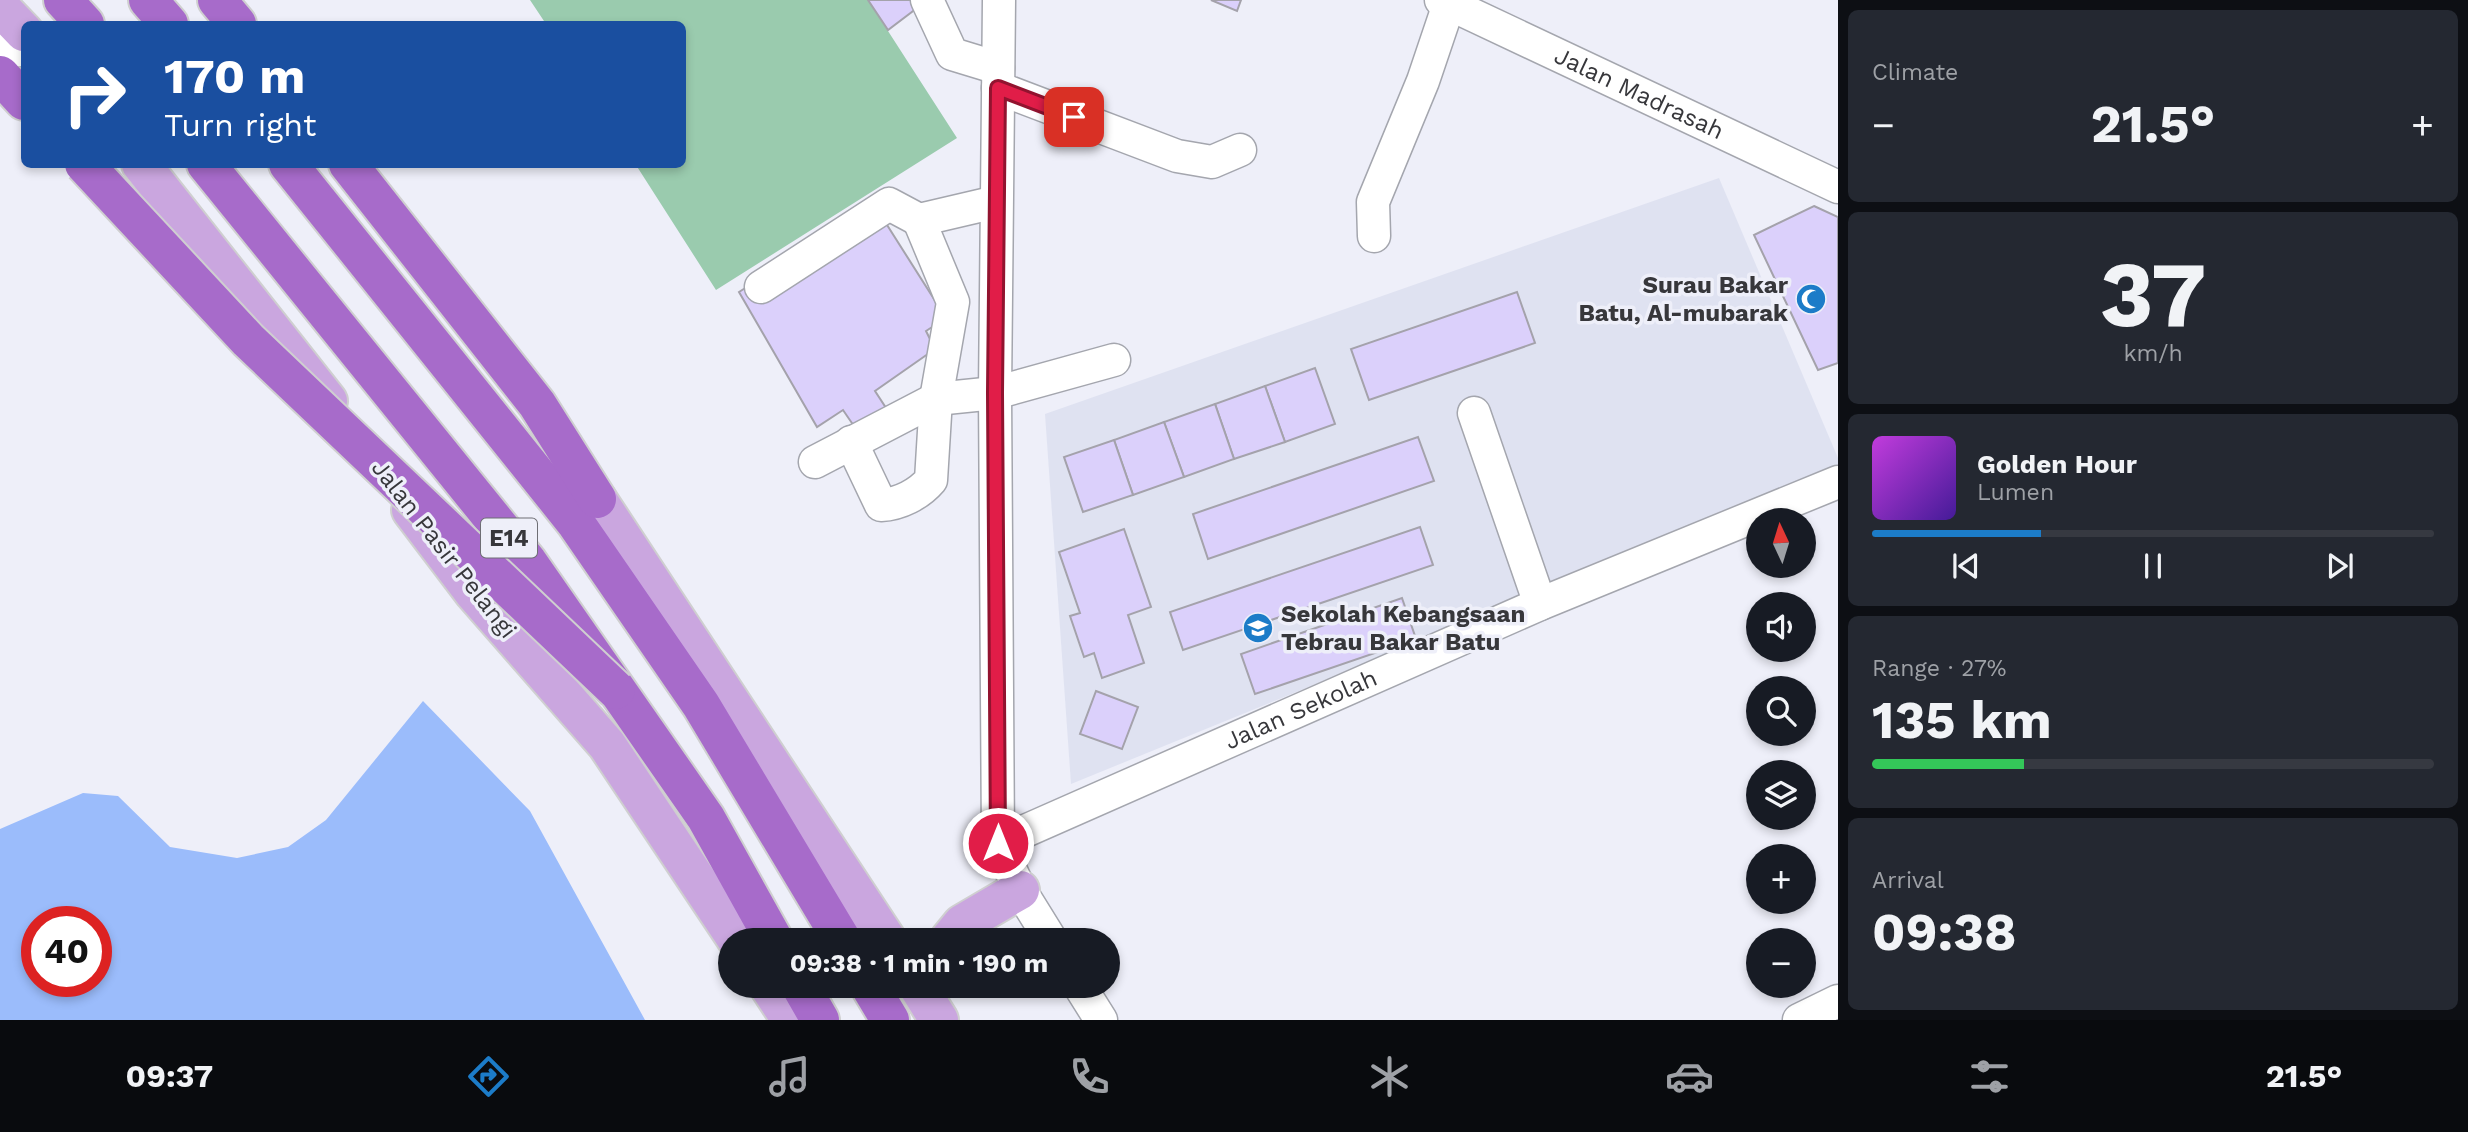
<!DOCTYPE html>
<html lang="en">
<head>
<meta charset="utf-8">
<style>
  :root { --surface:#171b24; --page:#242831; --text:#f1f3f6; --muted:#9ea1a6; --line:#363941; --accent:#1c7cc8 }
  body { margin:0; font-family:"Work Sans",sans-serif; background:var(--page); color:var(--text); height:100vh; display:flex; flex-direction:column; font-size:26px; white-space:nowrap }
  * { box-sizing:border-box; margin:0 }
  p { font-size:23px; color:var(--muted) }
  .icon { flex:none; width:38px; height:38px; fill:none; stroke:currentColor; stroke-width:2; stroke-linecap:round; stroke-linejoin:round }
  .map { position:relative; flex:1; overflow:hidden }
  .side { display:flex; flex-direction:column; gap:10px; padding:10px; background:#0d0f14; width:630px }
  .side>* { flex:none }
  .hud { position:absolute; left:21px; top:21px; width:665px; height:147px; border-radius:10px; box-shadow:0 4px 10px #0003; background:#1a4fa0; color:#fff; overflow:hidden }
  .needle { width:46px; rotate:356deg }
  .fabs { position:absolute; left:1746px; top:508px; display:grid; gap:14px }
  .fabs a { display:grid; place-items:center; width:70px; height:70px; border-radius:50%; background:var(--surface); box-shadow:0 4px 10px #0003; font-size:35px }
  .speed { position:absolute; left:21px; top:906px; display:flex; gap:14px; font-size:35px; font-weight:700; text-align:center }
  .speed>* { display:grid; place-content:center; width:91px; height:91px; border-radius:50%; background:var(--surface); box-shadow:0 4px 10px #0003; line-height:1 }
  .speed .limit { border:10px solid #d22; background:#fff; color:#111 }
  .pin { position:absolute; display:grid; place-items:center; width:60px; height:60px; color:#fff; margin:-30px; border-radius:14px; box-shadow:0 4px 10px #0006 }
  .me { position:absolute; width:77px; margin:-38px; rotate:0deg; stroke-linejoin:round; filter:drop-shadow(0 0 5px #0008) }
  .turn { display:flex; align-items:center; gap:24px; height:147px; padding:0 28px; font-size:32px }
  .turn .icon { width:91px; height:91px; stroke-width:2.5 }
  .turn b { display:block; font-size:49px; line-height:60px }
  .big { font-size:52px; font-weight:700; line-height:1.1 }
  .side .tile { flex:1; display:flex; flex-direction:column; justify-content:center; gap:10px; min-width:0; padding:0 24px; border-radius:10px; background:var(--page) }
  .side .dial { align-items:center; gap:0 }
  .dial b { font-size:91px; line-height:1 }
  .song { display:flex; align-items:center; gap:21px }
  .cover { width:84px; height:84px; border-radius:10px; background:linear-gradient(135deg,hsl(290 70% 55%),hsl(260 70% 35%)) }
  .played { height:7px; border-radius:4px; background:linear-gradient(90deg,var(--accent) 30%,var(--line) 30%) }
  .keys { display:flex; justify-content:space-around; direction:ltr }
  .heat { display:flex; justify-content:space-between; align-items:center; font-size:38px; direction:ltr }
  .charge { height:10px; border-radius:5px; background:linear-gradient(90deg,#34c759 27%,var(--line) 0) }
  .trip { position:absolute; left:718px; top:928px; width:402px; height:70px; border-radius:35px; background:var(--surface); box-shadow:0 4px 10px #0003; font-weight:700; line-height:70px; text-align:center }
  .tab-bar { display:flex; height:112px; justify-content:space-around; align-items:center; background:#090b0e; color:var(--muted) }
  .tab-bar .icon { width:49px; height:49px }
  .tab-bar .active { color:var(--accent) }
  .tab-bar b { font-size:32px; color:var(--text) }
  main { display:flex; flex:1; min-height:0 }
  .map>svg:first-child { display:block }
</style>
</head>
<body>
<main>
<div class="map">
<svg width="1838" height="1020" viewBox="0 0 1838 1020">
  <rect width="100%" height="100%" fill="#eeeff9"/>
  <polygon fill="#dfe2f1" points="1719,178 1838,458 1838,471 1071,784 1045,414"/>
  <polygon fill="#9acbae" points="530,0 868,0 957,138 716,290 636,165 682,164 682,24 546,24"/>
  <path fill="#9bbcfb" fill-rule="evenodd" d="M423 701 530 811 645 1020H0V829L83 793 118 796 170 847 237 858 288 847 326 820ZM37 922H96V982H37Z"/>
  <g fill="#dbd0fb" stroke="#a4a2ab" stroke-width="2">
    <polygon points="868,0 918,0 921,5 888,30"/>
    <polygon points="1211,0 1241,0 1237,11"/>
    <polygon points="875,206 946,318 926,331 935,349 875,391 888,411 856,429 843,410 817,427 739,292"/>
    <polygon points="1814,206 1838,217 1838,363 1818,370 1754,235"/>
    <polygon points="1517,292 1535,343 1369,400 1351,349"/>
    <polygon points="1315,368 1335,424 1285,442 1265,386"/>
    <polygon points="1265,386 1285,442 1234,459 1215,404"/>
    <polygon points="1215,404 1234,459 1184,477 1164,422"/>
    <polygon points="1164,422 1184,477 1133,495 1114,440"/>
    <polygon points="1418,437 1434,481 1208,559 1193,514"/>
    <polygon points="1114,440 1133,495 1083,512 1064,457"/>
    <polygon points="1420,527 1433,565 1183,650 1170,612"/>
    <polygon points="1124,529 1151,607 1128,615 1144,663 1102,678 1094,653 1084,657 1070,616 1080,613 1059,552"/>
    <polygon points="1402,598 1416,639 1255,694 1241,654"/>
    <polygon points="1096,691 1138,707 1122,749 1080,734"/>
  </g>
  <g fill="none" stroke-linecap="round" stroke-linejoin="round">
    <g stroke="#a4a6ae" stroke-width="35">
      <g id="minor">
        <polyline points="927,0 952,54 998,68"/>
        <polyline points="999,0 995,393 998,843 1020,890 1051,940"/>
        <path id="s1" d="M1441 0 1838 187"/>
        <polyline points="0,50 24,50"/>
        <polyline points="998,88 1177,156 1212,162 1240,150"/>
        <polyline points="1374,236 1373,202 1423,81 1449,4"/>
        <polyline points="761,287 889,204 919,220 996,202"/>
        <polyline points="1474,413 1540,604"/>
        <path d="M851 442 881 505C900 504 919 494 931 480L936 399 953 302 919 220"/>
        <polyline points="815,462 936,399 995,393 1114,360"/>
        <path id="s2" d="M998 843 1540 604 1838 482"/>
        <polyline points="1079,985 1101,1020"/>
        <polyline points="1799,1020 1838,1001"/>
      </g>
    </g>
    <g stroke="#cfcfd0" stroke-width="42">
      <g id="major">
        <polyline points="0,7 24,32"/>
        <polyline points="141,164 328,401"/>
        <polyline points="597,499 887,940"/>
        <polyline points="411,510 474,593 607,745 737,940"/>
        <polyline points="949,940 962,924 1020,890"/>
        <polyline points="768,985 791,1020"/>
        <polyline points="917,985 939,1020"/>
      </g>
    </g>
    <g stroke="#cfcfd0" stroke-width="42">
      <g id="highway">
        <polyline points="63,0 85,24"/>
        <polyline points="148,0 169,24"/>
        <polyline points="217,0 237,24"/>
        <polyline points="0,75 24,101"/>
        <polyline points="206,164 528,562 706,818 774,940"/>
        <polyline points="288,164 575,522 701,705 842,940"/>
        <polyline points="348,164 537,404 597,499"/>
        <polyline points="800,985 820,1020"/>
        <polyline points="869,985 890,1020"/>
      </g>
    </g>
    <use href="#minor" stroke="#fff" stroke-width="32"/>
    <use href="#major" stroke="#caa6df" stroke-width="38"/>
    <use href="#highway" stroke="#a76bca" stroke-width="38"/>
    <g stroke="#cfcfd0" stroke-width="42" stroke-linecap="butt">
      <polyline id="highway-bridge" points="84,164 248,340 616,690"/>
    </g>
    <use href="#highway-bridge" stroke="#a76bca" stroke-width="38"/>
  </g>
  <g fill="none" stroke-linecap="round" stroke-linejoin="round">
    <g stroke="#92132f" stroke-width="18">
      <polyline id="route" points="998,843 995,393 998,88 1074,117"/>
    </g>
    <use href="#route" stroke="#e11d48" stroke-width="12"/>
  </g>
  <defs>
    <g id="mosque-disc" transform="scale(1.575)"><circle r="9.5" fill="#1c7cc8" stroke="#eeeff9"/><path d="M3.5-4.9A6 6 0 1 0 3.5 4.9A5 5 0 1 1 3.5-4.9Z" fill="#fff"/></g>
    <g id="school-disc" transform="scale(1.575)"><circle r="9.5" fill="#1c7cc8" stroke="#eeeff9"/><path d="M0-5L7-2L0 1L-7-2ZM-4 1L0 2.5L4 1V4Q0 6-4 4Z" fill="#fff"/></g>
  </defs>
  <g fill-rule="evenodd">
    <use href="#mosque-disc" x="1811" y="299"/>
    <use href="#school-disc" x="1258" y="628"/>
  </g>
  <g text-anchor="middle" dominant-baseline="central" stroke-width="7" stroke-linejoin="round" paint-order="stroke">
    <rect fill="#eeeff9" stroke="#6e6e74" stroke-width="2" x="481" y="518.5" width="56" height="39" rx="5"/>
    <g font-size="23" font-weight="bold" fill="#37373b">
      <text x="509" y="538">E14</text>
    </g>
    <g font-size="24" fill="#37373b" stroke="#eeeff9">
      <text stroke="none"><textPath href="#s1" startOffset="219">Jalan Madrasah</textPath></text>
      <text transform="translate(444 549) rotate(52)">Jalan Pasir Pelangi</text>
      <text stroke="none"><textPath href="#s2" startOffset="331">Jalan Sekolah</textPath></text>
    </g>
    <g font-size="24" font-weight="bold" fill="#37373b" stroke="#eeeff9" text-anchor="end">
      <text x="1788" y="285">Surau Bakar<tspan x="1788" dy="28">Batu, Al-mubarak</tspan></text>
      <text x="1281" y="614" text-anchor="start">Sekolah Kebangsaan<tspan x="1281" dy="28">Tebrau Bakar Batu</tspan></text>
    </g>
  </g>
</svg>
<div class="fabs">
<a><svg class="needle" viewBox="-14 -14 28 28"><path d="M0-13l5 13h-10z" fill="#e53935"/><path d="M0 13l5-13h-10z" fill="#9ea1a6"/></svg></a>
<a><svg class="icon" aria-label="sound" viewBox="0 0 24 24"><path d="M4 9h4l5-4v14l-5-4H4zM17 9q2 3 0 6"/></svg></a>
<a><svg class="icon" aria-label="search" viewBox="0 0 24 24"><circle cx="10" cy="10" r="6"/><path d="M15 15l6 6"/></svg></a>
<a><svg class="icon" aria-label="layers" viewBox="0 0 24 24"><path d="M12 4l9 5-9 5-9-5zM3 14l9 5 9-5"/></svg></a>
<a>+</a>
<a>−</a>
</div>
<div class="speed"><div class="limit">40</div></div>
<div class="pin" style="left:1074px;top:117px;background:#d93025"><svg class="icon" aria-label="arrive" viewBox="0 0 24 24"><path d="M6 21V4h12l-3 4 3 4H6"/></svg></div>
<svg class="me" style="left:998px;top:843px" viewBox="-20 -20 40 40"><circle r="17" fill="#e11d48" stroke="#fff" stroke-width="3"/><path d="M0-11L8 9 0 5-8 9z" fill="#fff"/></svg>
<div class="trip">09:38 · 1 min · 190 m</div>
<div class="hud">
<div class="turn"><svg class="icon" aria-label="right" viewBox="0 0 24 24"><path d="M7 20v-9h11M14 6l5 5-5 5"/></svg><div><b>170 m</b>Turn right</div></div>
</div>
</div>
<section class="side">
<div class="tile"><p>Climate</p>
<div class="heat"><a>−</a><b class="big">21.5°</b><a>+</a></div>
</div>
<div class="tile dial"><b>37</b><p>km/h</p></div>
<div class="tile">
<div class="song"><i class="cover"></i><div><b>Golden Hour</b><p>Lumen</p></div></div>
<div class="played"></div>
<div class="keys"><svg class="icon" aria-label="previous" viewBox="0 0 24 24"><path d="M18 5L8 12l10 7zM5 5v14"/></svg><svg class="icon" aria-label="pause" viewBox="0 0 24 24"><path d="M8 5v14M16 5v14"/></svg><svg class="icon" aria-label="next" viewBox="0 0 24 24"><path d="M6 5l10 7-10 7zM19 5v14"/></svg></div>
</div>
<div class="tile"><p>Range · 27%</p><b class="big">135 km</b><div class="charge"></div></div>
<div class="tile"><p>Arrival</p><b class="big">09:38</b></div>
</section>
</main>
<nav class="tab-bar">
<b>09:37</b>
<svg class="icon active" aria-label="directions" viewBox="0 0 24 24"><path d="M12 3l9 9-9 9-9-9zM9 14v-3h6M13 9l2 2-2 2"/></svg>
<svg class="icon" aria-label="music" viewBox="0 0 24 24"><path d="M9 18V5l10-2v13"/><circle cx="6" cy="18" r="3"/><circle cx="16" cy="16" r="3"/></svg>
<svg class="icon" aria-label="phone" viewBox="0 0 24 24"><path d="M5 4h4l2 5-3 2q2 4 5 5l2-3 5 2v4C11 20 4 13 5 4z"/></svg>
<svg class="icon" aria-label="climate" viewBox="0 0 24 24"><path d="M12 3v18M4 7l16 10M4 17L20 7"/></svg>
<svg class="icon" aria-label="car" viewBox="0 0 24 24"><path d="M5 17H2v-5l4-1 3-4h7l3 4 3 1v5h-3M9 17h6M6 11h13"/><circle cx="7" cy="17" r="2"/><circle cx="17" cy="17" r="2"/></svg>
<svg class="icon" aria-label="filters" viewBox="0 0 24 24"><path d="M4 7h16M4 17h16"/><circle cx="9" cy="7" r="2"/><circle cx="15" cy="17" r="2"/></svg>
<b>21.5°</b>
</nav>
</body>
</html>
